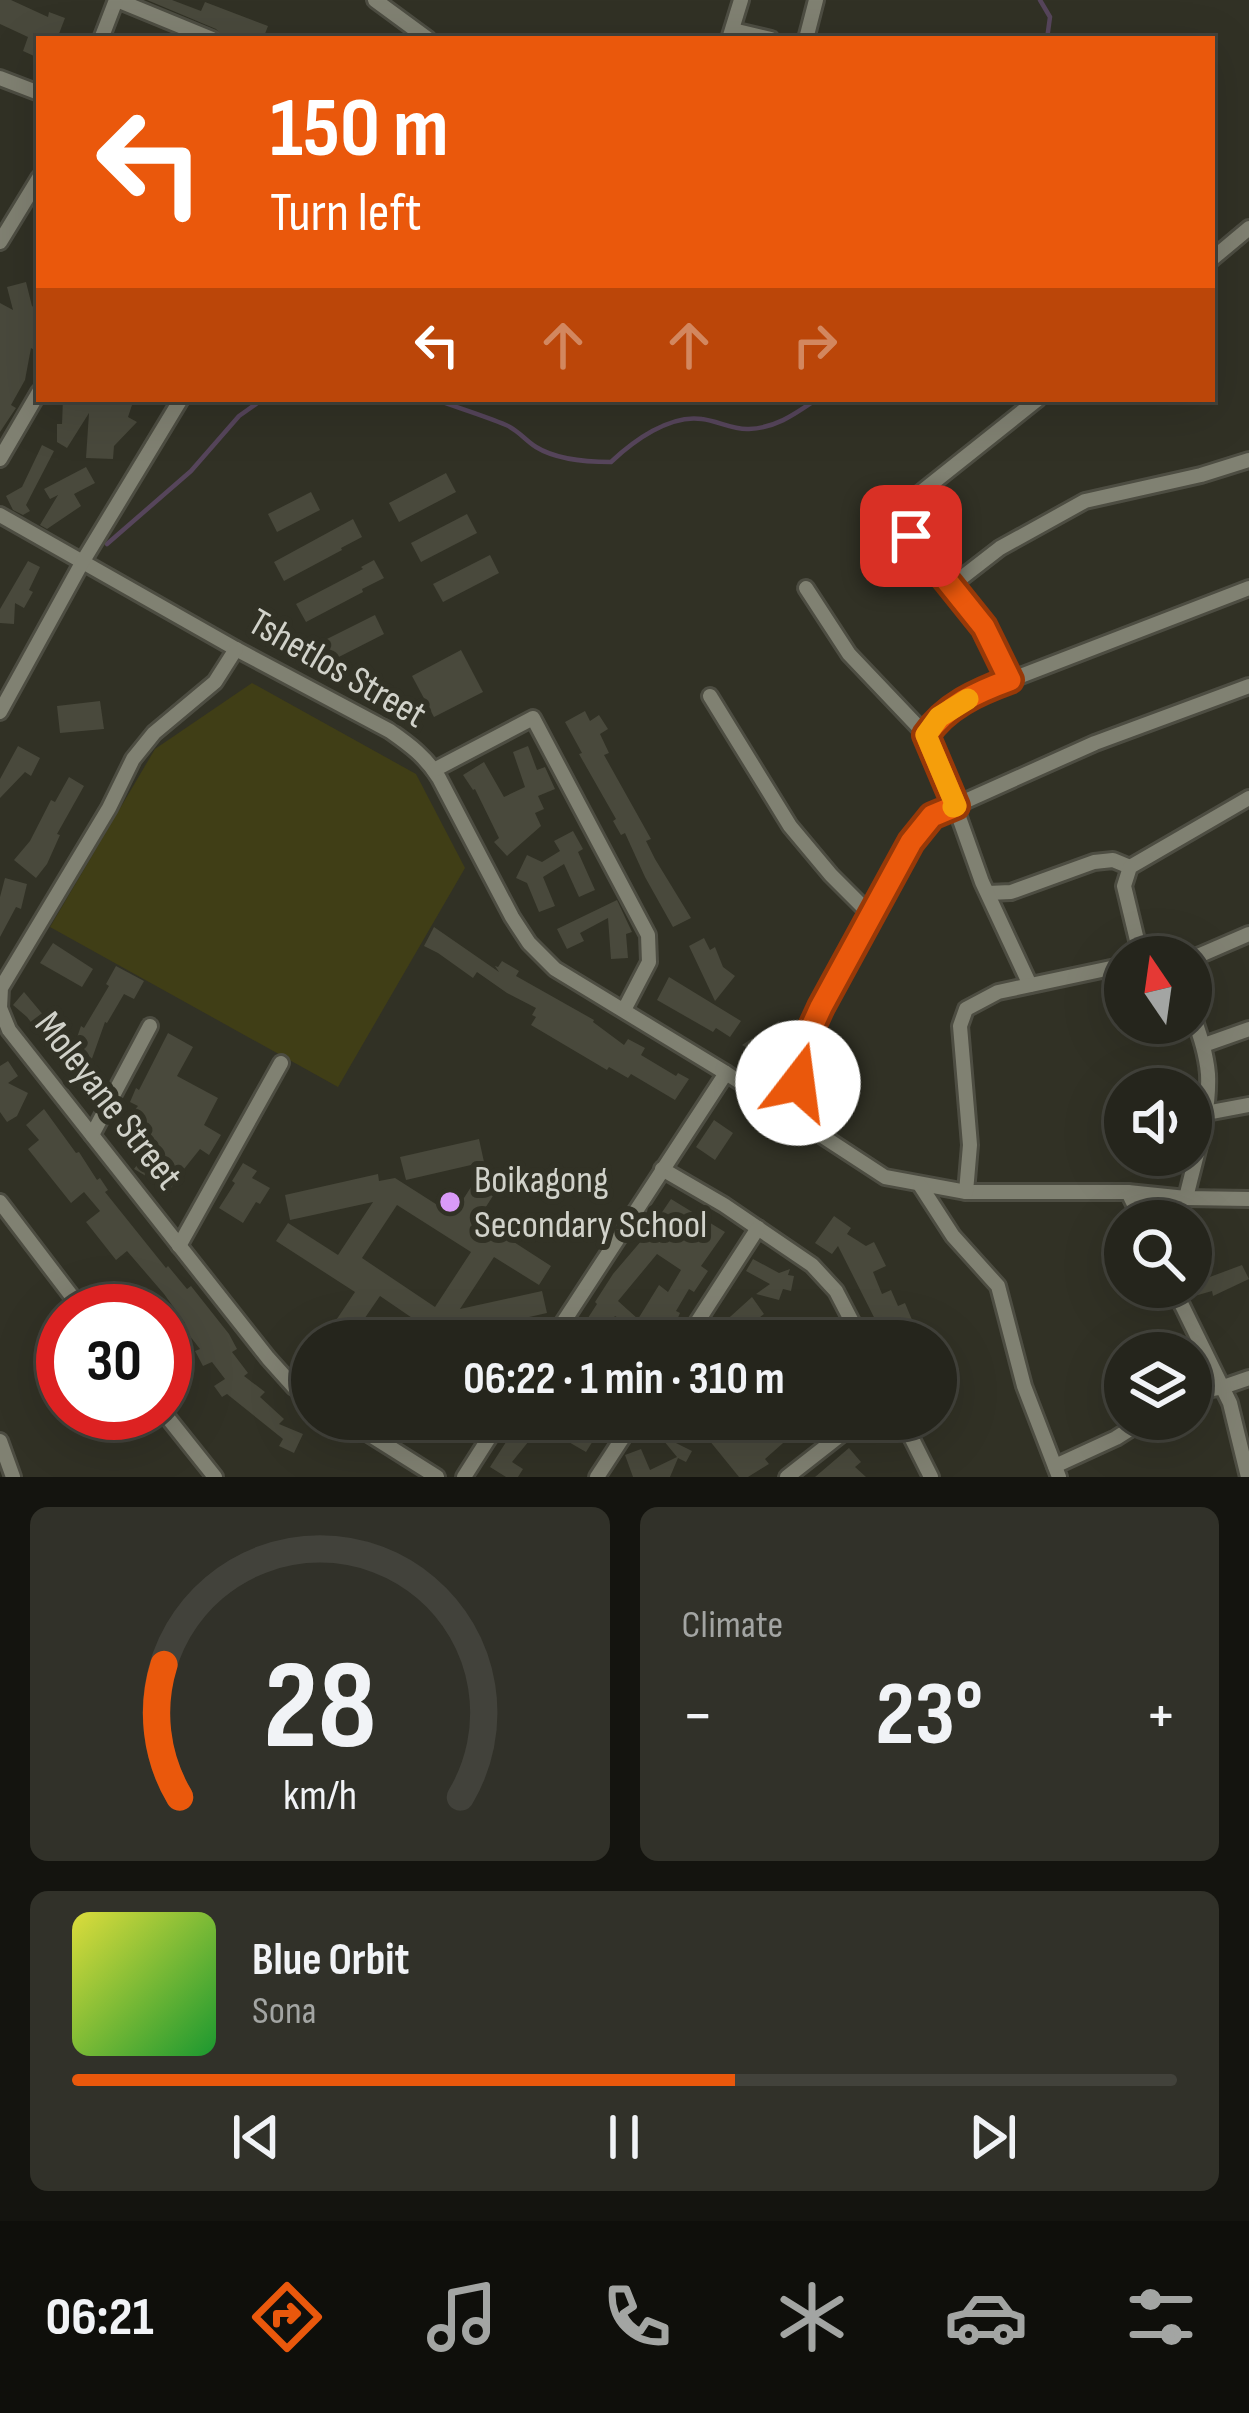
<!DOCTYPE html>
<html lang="en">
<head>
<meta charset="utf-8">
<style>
  :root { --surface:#25251c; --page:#313129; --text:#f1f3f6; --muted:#a3a5a3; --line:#42423b; --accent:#ea580c }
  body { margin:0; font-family:"Sofia Sans Condensed",sans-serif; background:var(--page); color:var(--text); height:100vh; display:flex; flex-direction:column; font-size:45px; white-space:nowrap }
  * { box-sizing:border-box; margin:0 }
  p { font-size:39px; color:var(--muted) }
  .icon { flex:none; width:66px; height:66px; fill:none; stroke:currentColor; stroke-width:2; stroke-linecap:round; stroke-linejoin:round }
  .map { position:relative; height:1477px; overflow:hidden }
  .details { display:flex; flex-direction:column; gap:30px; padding:30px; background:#14140f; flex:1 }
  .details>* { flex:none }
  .hud { position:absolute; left:36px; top:36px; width:1179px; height:366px; border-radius:0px; box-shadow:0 12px 48px #0002,0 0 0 3px var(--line); background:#ea580c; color:#fff; overflow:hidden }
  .needle { width:78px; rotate:347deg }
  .tools { position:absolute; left:1104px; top:936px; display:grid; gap:24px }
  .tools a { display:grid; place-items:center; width:108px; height:108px; border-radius:50%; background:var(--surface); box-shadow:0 12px 48px #0002,0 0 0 3px var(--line); font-size:60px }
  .speed { position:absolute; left:36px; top:1284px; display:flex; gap:24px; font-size:60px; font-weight:700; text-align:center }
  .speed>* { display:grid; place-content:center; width:156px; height:156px; border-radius:50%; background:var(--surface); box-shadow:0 12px 48px #0002,0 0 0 3px var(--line); line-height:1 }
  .speed .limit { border:18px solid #d22; background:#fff; color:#111 }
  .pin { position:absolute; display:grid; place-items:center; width:102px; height:102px; color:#fff; margin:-51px; border-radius:24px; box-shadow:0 6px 18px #0006 }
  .me { position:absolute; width:132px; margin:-66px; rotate:15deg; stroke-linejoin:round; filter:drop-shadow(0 0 9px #0008) }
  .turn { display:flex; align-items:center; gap:42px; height:252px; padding:0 36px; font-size:54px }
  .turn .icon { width:156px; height:156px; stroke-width:2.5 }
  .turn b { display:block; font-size:84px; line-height:102px }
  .lanes { display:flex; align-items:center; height:114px; padding:0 36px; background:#0003; justify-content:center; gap:60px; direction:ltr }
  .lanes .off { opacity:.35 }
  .big { font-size:90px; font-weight:700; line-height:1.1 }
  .details .widget { flex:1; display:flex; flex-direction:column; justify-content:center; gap:18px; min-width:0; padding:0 42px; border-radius:18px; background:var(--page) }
  .details .dial { align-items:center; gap:0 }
  .dial svg { height:312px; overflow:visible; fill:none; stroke:var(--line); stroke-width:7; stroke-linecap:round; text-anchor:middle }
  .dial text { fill:var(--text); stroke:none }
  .song { display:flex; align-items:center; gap:36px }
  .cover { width:144px; height:144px; border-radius:18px; background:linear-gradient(135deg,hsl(60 70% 55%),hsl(130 70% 35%)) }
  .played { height:12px; border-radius:6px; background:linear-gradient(90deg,var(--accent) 60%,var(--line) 60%) }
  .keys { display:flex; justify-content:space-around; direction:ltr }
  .heat { display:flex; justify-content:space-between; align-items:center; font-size:66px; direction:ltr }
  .details .tiles { flex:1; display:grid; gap:30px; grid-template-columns:1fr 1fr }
  .widget:last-child { grid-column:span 2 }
  .trip { position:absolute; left:291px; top:1320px; width:666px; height:120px; border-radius:60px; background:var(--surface); box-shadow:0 12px 48px #0002,0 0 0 3px var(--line); font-weight:700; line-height:120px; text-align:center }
  .tab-bar { display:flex; height:192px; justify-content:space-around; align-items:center; background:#0f0f0b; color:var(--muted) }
  .tab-bar .icon { width:84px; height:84px }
  .tab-bar .selected { color:var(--accent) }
  .tab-bar b { font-size:54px; color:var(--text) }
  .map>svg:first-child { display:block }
</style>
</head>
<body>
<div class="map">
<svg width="1249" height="1477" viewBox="0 0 1249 1477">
  <rect width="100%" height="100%" fill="#313125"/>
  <polygon fill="#403e16" points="252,683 416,774 465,868 338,1087 50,927 155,749"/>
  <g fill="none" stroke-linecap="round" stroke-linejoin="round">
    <g stroke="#56455b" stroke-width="4.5">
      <polyline points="1040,0 1050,17 1047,39"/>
      <path d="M434 399C458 408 482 415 506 425 518 430 525 440 536 447 557 460 587 462 611 462 633 441 670 414 702 419 718 421 733 430 749 429 776 428 795 414 817 399"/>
      <polyline points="107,544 191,471 239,416 263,399"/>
    </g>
  </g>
  <g fill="#49493c" fill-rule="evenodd">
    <polygon points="0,0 11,0 48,17 49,12 65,18 57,39 39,39 34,56 23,51 28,37 0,24"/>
    <polygon points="147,0 172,0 201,11 205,2 268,26 263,39 230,39 223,37 216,29"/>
    <polygon points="26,282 32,306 39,311 39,353 31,348 25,380 11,405 16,408 0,432 0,303 13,310 7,287"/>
    <polygon points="63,399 98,399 102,403 105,399 134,399 128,417 137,422 114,446 113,459 86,458 89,413 67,448 57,442 57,424 62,424"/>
    <polygon points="42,445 54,451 26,505 30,511 23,515 13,510 6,496 22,487"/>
    <polygon points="86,467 95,483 74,494 81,506 47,529 40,525 58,495 50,499 44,489"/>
    <polygon points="446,473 456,492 399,522 389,503"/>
    <polygon points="311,492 320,510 277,532 268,514"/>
    <polygon points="467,514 477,533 421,562 411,543"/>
    <polygon points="353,519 362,537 341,548 342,550 284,581 274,562"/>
    <polygon points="490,555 499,573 443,602 433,584"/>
    <polygon points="374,560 384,578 362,589 363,592 306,622 296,604 363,569 361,567"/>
    <polygon points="28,561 40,567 29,590 33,592 24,608 15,603 14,624 0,623 0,609"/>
    <polygon points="375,615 384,634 327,663 317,644"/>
    <polygon points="461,650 483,692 434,717 412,676"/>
    <polygon points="100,701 104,729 60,733 57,706"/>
    <polygon points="585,711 590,721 599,715 608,729 600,734 609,753 604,755 651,839 646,841 655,859 691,918 673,927 645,877 625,833 621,835 613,821 616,819 579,754 582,753 565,722"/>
    <polygon points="18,746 40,758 31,776 25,772 0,798 0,779"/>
    <polygon points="528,746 537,770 545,767 555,789 538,796 544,809 535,813 541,826 507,856 494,842 499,838 475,789 473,790 463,775 484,762 504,797 525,787 513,752"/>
    <polygon points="69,777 84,786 57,834 60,835 47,864 36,878 14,860 30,841 51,800 55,802"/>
    <polygon points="573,831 583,849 578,852 595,890 579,897 564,864 543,877 555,906 539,912 527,883 516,878 527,855 542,862 560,851 554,841"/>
    <polygon points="5,878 27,884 21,909 16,907 0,937 0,897"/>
    <polygon points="617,900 632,932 626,934 628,958 611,959 608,918 580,933 584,941 567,949 557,929"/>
    <polygon points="434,927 499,972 495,966 498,967 502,961 519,971 516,976 594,1020 593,1022 624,1045 628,1039 645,1048 641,1055 676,1076 678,1073 689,1079 675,1100 631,1074 628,1078 609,1067 607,1070 531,1025 536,1017 532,1015 536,1008 507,993 477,972 473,978 438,953 424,946"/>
    <polygon points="704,938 710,950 715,947 723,967 735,976 715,1001 689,946"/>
    <polygon points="53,943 93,969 82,987 40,963"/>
    <polygon points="116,966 144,981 134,999 124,994 107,1023 105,1022 89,1067 94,1069 86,1082 65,1069 78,1047 74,1046 81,1026 84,1028 109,986 106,984"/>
    <polygon points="669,977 741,1021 730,1037 716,1028 713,1032 657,1000"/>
    <polygon points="24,992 55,1029 43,1038 27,1017 13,1005"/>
    <polygon points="779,1021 785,1030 757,1048 770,1058 759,1072 740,1057 747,1048 742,1045"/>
    <polygon points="168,1033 193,1047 177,1076 218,1098 204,1125 221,1135 209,1155 200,1149 184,1169 183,1168 170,1190 134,1169 146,1153 118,1130 138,1106 130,1102 136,1088 139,1090"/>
    <polygon points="8,1061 18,1076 8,1083 28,1093 17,1116 7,1122 0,1112 0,1066"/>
    <polygon points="44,1109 76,1153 79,1152 97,1180 100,1178 108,1190 105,1192 166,1268 168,1266 187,1289 191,1286 229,1334 237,1349 232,1352 248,1373 244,1376 265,1392 260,1397 284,1419 279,1424 303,1434 294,1453 279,1446 283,1439 227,1394 222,1397 214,1386 225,1379 212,1362 203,1366 195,1351 200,1349 182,1326 185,1323 164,1294 127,1251 116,1260 86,1222 100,1211 84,1192 71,1203 28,1149 39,1140 26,1125"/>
    <polygon points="714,1120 733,1133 715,1160 696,1147"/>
    <polygon points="479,1139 484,1162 406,1180 400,1157"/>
    <polygon points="243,1163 257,1171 252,1178 270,1188 260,1204 256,1202 243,1223 219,1208 235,1183 232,1181"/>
    <path d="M482 1170 502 1182 478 1219 551 1266 539 1285 494 1257 460 1309 542 1291 547 1313 440 1337 380 1296 349 1341H322L355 1292 276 1241 288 1223 338 1255 373 1202 290 1220 285 1195 378 1174 379 1181 395 1178 453 1215ZM397 1205 471 1252 435 1307 362 1258Z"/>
    <path d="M671 1199 725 1232 701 1266 708 1271 694 1292 689 1289 676 1311 680 1313 677 1320 656 1341H635L640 1332 615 1316 598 1341H573L597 1304 595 1302 613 1274 648 1233ZM657 1254 681 1270 668 1292 659 1285 638 1319 618 1301Z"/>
    <polygon points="834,1216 851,1228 847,1234 866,1246 874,1242 886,1266 873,1272 882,1294 891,1290 898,1306 905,1303 915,1327 903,1333 907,1341 886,1341 838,1246 832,1254 815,1243"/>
    <polygon points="753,1259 779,1273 790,1269 788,1275 794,1276 791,1291 783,1289 779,1300 756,1294 770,1284 746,1271"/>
    <polygon points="1242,1265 1249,1279 1213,1296 1212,1291 1191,1297 1191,1284"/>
    <polygon points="752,1297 764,1314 755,1321 769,1341 738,1341 731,1331 720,1341 715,1341 710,1335"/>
    <polygon points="518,1419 602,1419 592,1433 596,1436 586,1452 541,1426 512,1462 523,1469 518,1477 506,1477 490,1467 506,1442 502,1439"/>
    <polygon points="646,1419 682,1419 662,1436 692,1451 686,1462 678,1458 670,1477 633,1477 625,1455 641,1449 650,1470 677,1457"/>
    <polygon points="709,1419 742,1419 756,1437 780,1419 817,1419 794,1440 791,1436 765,1459 769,1464 748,1477 739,1477 709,1440 719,1431"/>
    <polygon points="849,1448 861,1462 855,1467 866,1477 815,1477"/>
  </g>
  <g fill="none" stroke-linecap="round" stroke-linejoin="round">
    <g stroke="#4d4d42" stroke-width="20">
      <g id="minor">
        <polyline points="117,0 212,39"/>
        <polyline points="375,0 428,39"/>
        <polyline points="733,30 771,39"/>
        <polyline points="101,39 116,0"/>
        <polyline points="729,39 741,0"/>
        <polyline points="806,39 816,0"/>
        <polyline points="0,78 39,93"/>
        <polyline points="0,242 39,178"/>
        <polyline points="1212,259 1249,228"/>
        <polyline points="0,459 39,392"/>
        <path d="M0 515 236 649 390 731C410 745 426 757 439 778L512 917 529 943 555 969 726 1073 885 1177 966 1192H1128L1186 1198 1249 1199"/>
        <polyline points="951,586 1000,548 1085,501 1201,475 1249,460"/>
        <polyline points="806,588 849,654 926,735"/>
        <polyline points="236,649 215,682 154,733 133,759 109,808 1,988 0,1008 9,1030 268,1358 294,1387 312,1398"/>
        <polyline points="1010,680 984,627 911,536 904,518 910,501 1038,399"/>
        <polyline points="710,696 790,826 831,875 872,916"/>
        <polyline points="0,712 83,561 181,399"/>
        <polyline points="434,770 533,718 648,935 649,962 624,1010"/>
        <polyline points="988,893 1011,892 1094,862 1113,860 1130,867"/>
        <polyline points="1141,957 1124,886 1130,867 1249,798"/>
        <polyline points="1191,959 1249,934"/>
        <polyline points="1030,985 982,882 955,806 926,735 939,717 979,692 1249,588"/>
        <polyline points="1204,1045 1249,1029"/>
        <polyline points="780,1108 798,1083 804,1044 821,1007 911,842 932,816 1095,743 1249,686"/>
        <polyline points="1206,1113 1249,1105"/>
        <polyline points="92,1135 150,1026"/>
        <polyline points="662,1169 724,1205 812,1265 836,1291 862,1341"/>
        <polyline points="920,1185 953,1236 998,1286 1024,1386 1059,1477"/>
        <polyline points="966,1192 970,1145 960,1026 966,1009 998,992 1125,965"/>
        <polyline points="1128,1192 1142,1221"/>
        <path d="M1186 1198C1195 1158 1210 1116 1208 1074 1206 1051 1198 1030 1191 1009"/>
        <polyline points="0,1202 83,1311"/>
        <polyline points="179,1246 281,1063"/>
        <polyline points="1173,1287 1230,1403 1248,1477"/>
        <polyline points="551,1341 726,1073"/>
        <polyline points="685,1341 758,1228"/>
        <polyline points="1191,1393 1223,1387 1249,1378"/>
        <polyline points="164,1413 215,1477"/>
        <polyline points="345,1419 437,1477"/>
        <polyline points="902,1419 931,1477"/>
        <polyline points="0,1441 13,1477"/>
        <polyline points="1055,1466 1116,1438 1146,1419"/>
        <polyline points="464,1477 501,1419"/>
        <polyline points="597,1477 635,1419"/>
        <polyline points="787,1477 861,1419"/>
      </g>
    </g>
    <use href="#minor" stroke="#808172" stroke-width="14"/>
  </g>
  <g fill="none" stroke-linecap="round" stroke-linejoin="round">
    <g stroke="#983908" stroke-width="30">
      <path id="route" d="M798 1083 804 1044 821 1007 911 842 932 816 956 806 926 735C946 706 977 692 1010 680L984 627 911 536"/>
    </g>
    <use href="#route" stroke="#ea580c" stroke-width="21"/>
    <polyline stroke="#f59e0b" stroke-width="21" points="953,807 956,806 926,735 939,717 968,699"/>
  </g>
  <circle fill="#d99af7" stroke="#313125" stroke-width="4.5" cx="450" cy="1202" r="12"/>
  <g text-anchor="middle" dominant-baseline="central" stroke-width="12" stroke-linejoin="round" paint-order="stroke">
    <g font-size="39" fill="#d1d2ca" stroke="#313125">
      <text transform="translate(337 669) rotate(30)">Tshetlos Street</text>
      <text transform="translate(108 1101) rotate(52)">Moleyane Street</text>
    </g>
    <g font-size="39" fill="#d1d2ca" stroke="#313125" text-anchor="start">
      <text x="474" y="1180">Boikagong<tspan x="474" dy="45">Secondary School</tspan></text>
    </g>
  </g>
</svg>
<div class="tools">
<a><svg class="needle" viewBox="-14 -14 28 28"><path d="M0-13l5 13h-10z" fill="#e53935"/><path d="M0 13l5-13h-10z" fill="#a3a5a3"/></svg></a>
<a><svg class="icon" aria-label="sound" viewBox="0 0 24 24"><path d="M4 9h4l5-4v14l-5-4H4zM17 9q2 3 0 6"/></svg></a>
<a><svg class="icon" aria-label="search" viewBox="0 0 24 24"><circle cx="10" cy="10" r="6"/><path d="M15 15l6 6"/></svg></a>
<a><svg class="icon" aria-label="layers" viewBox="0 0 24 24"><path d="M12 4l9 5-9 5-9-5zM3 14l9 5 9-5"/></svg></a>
</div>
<div class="speed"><div class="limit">30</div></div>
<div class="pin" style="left:911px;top:536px;background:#d93025"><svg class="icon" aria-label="arrive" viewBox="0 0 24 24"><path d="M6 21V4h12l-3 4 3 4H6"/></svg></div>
<svg class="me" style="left:798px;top:1083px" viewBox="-20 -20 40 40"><circle r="19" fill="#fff"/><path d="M0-13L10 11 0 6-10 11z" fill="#ea580c"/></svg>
<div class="trip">06:22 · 1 min · 310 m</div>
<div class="hud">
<div class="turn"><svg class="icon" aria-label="left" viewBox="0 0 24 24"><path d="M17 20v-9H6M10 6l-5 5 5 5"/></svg><div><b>150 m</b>Turn left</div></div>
<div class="lanes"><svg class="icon" aria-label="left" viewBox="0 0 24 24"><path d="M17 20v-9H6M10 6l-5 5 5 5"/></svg><svg class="icon off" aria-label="ahead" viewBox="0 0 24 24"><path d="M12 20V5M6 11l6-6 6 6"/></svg><svg class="icon off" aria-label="ahead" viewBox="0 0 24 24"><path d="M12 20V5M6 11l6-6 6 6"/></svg><svg class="icon off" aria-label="right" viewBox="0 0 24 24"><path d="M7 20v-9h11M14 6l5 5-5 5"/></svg></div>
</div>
</div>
<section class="details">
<div class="tiles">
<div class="widget dial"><svg viewBox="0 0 100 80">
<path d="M14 69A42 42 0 1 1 86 69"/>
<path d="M14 69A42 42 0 0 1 10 35" stroke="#ea580c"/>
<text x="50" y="56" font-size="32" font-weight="700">28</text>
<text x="50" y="72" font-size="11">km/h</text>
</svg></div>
<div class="widget"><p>Climate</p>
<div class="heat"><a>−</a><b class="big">23°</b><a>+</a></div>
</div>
<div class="widget">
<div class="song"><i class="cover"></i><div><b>Blue Orbit</b><p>Sona</p></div></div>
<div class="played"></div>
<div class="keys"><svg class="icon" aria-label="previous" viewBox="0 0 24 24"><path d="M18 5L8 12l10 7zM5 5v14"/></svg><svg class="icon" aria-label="pause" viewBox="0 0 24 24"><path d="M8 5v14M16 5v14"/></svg><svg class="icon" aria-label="next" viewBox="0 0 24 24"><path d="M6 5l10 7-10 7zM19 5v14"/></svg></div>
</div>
</div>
</section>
<nav class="tab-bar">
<b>06:21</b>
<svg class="icon selected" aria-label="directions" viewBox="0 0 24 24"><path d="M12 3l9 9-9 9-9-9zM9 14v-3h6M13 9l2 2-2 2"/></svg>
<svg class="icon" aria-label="music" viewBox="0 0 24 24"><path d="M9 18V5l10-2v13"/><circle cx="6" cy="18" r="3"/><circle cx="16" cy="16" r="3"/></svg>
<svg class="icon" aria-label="phone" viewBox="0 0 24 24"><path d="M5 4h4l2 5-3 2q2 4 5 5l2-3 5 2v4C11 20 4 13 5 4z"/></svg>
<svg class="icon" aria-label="climate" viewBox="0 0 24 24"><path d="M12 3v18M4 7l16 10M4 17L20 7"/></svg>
<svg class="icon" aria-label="car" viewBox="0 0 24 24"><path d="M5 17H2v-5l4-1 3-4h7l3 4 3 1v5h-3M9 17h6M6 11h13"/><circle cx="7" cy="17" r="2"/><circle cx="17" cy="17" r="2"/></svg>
<svg class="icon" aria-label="filters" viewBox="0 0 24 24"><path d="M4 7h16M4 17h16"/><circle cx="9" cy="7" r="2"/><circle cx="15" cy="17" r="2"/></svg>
</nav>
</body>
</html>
